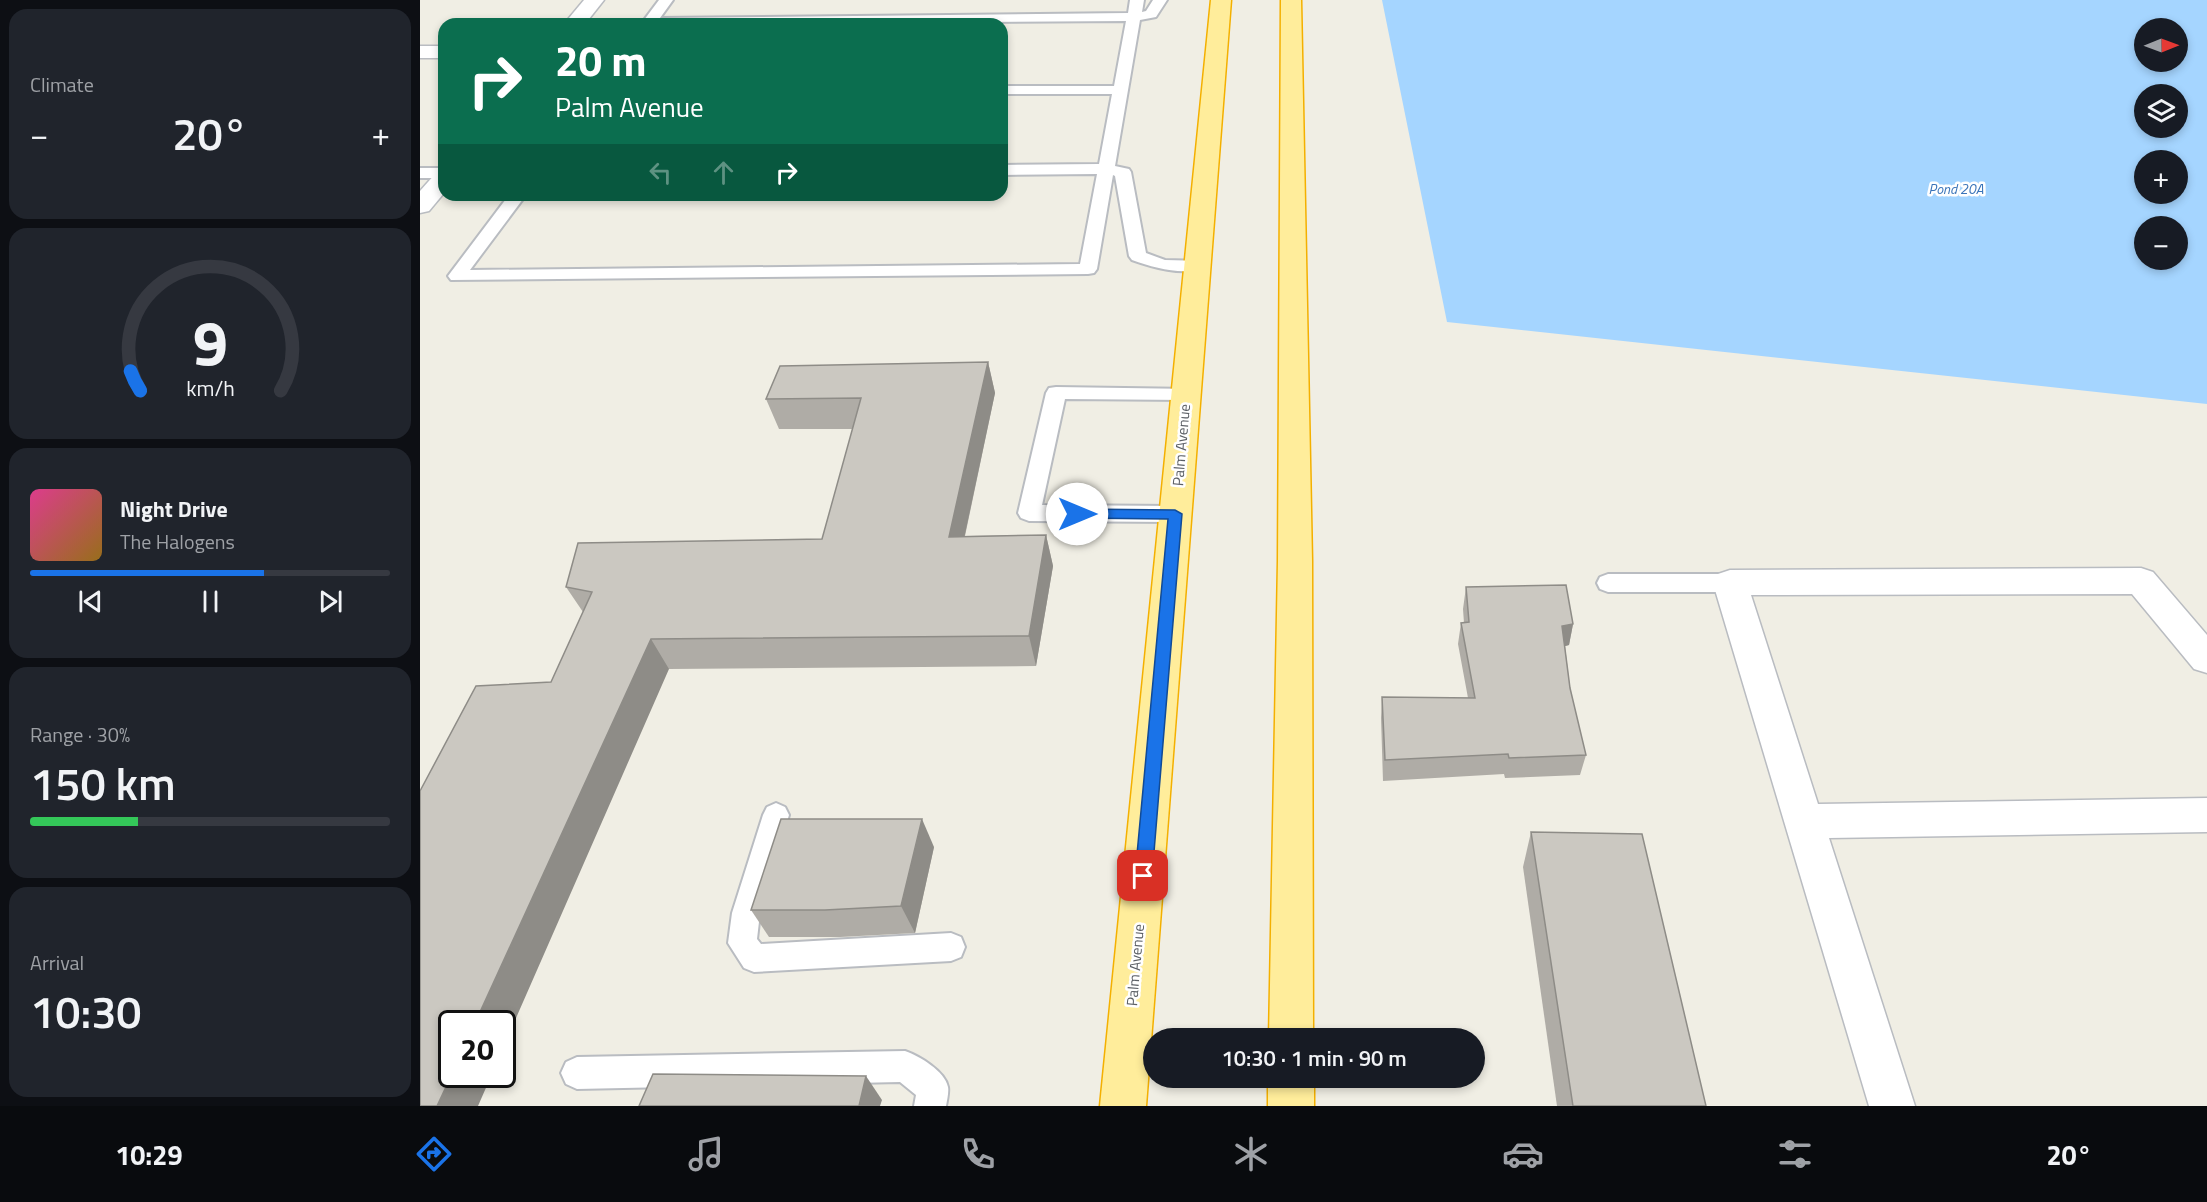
<!DOCTYPE html>
<html lang="en">
<head>
<meta charset="utf-8">
<style>
  :root { --surface:#171b24; --page:#20242c; --text:#f1f3f6; --muted:#9ea1a6; --line:#363941; --accent:#1a73e8 }
  body { margin:0; font-family:"Titillium Web",sans-serif; background:var(--page); color:var(--text); height:100vh; display:flex; flex-direction:column; font-size:22px; white-space:nowrap }
  * { box-sizing:border-box; margin:0 }
  p { font-size:20px; color:var(--muted) }
  .icon { flex:none; width:33px; height:33px; fill:none; stroke:currentColor; stroke-width:2; stroke-linecap:round; stroke-linejoin:round }
  .map { position:relative; flex:1; overflow:hidden }
  .drawer { display:flex; flex-direction:column; gap:9px; padding:9px; background:#0d0f14; width:420px }
  .drawer>* { flex:none }
  .top-card { position:absolute; left:18px; top:18px; width:570px; height:183px; border-radius:18px; box-shadow:0 3px 9px #0003; background:#0b6e4f; color:#fff; overflow:hidden }
  .needle { width:39px; rotate:89deg }
  .controls { position:absolute; left:1714px; top:18px; display:grid; gap:12px }
  .controls a { display:grid; place-items:center; width:54px; height:54px; border-radius:50%; background:var(--surface); box-shadow:0 3px 9px #0003; font-size:30px }
  .speed { position:absolute; left:18px; top:1010px; display:flex; gap:12px; font-size:30px; font-weight:700; text-align:center }
  .speed>* { display:grid; place-content:center; width:78px; height:78px; border-radius:50%; background:var(--surface); box-shadow:0 3px 9px #0003; line-height:1 }
  .speed .limit { border:3px solid #111; border-radius:9px; background:#fff; color:#111 }
  .pin { position:absolute; display:grid; place-items:center; width:51px; height:51px; color:#fff; margin:-26px; border-radius:12px; box-shadow:0 3px 9px #0006 }
  .me { position:absolute; width:66px; margin:-33px; rotate:90deg; stroke-linejoin:round; filter:drop-shadow(0 0 4px #0008) }
  .turn { display:flex; align-items:center; gap:21px; height:126px; padding:0 18px; font-size:27px }
  .turn .icon { width:78px; height:78px; stroke-width:2.5 }
  .turn b { display:block; font-size:42px; line-height:51px }
  .lanes { display:flex; align-items:center; height:57px; padding:0 18px; background:#0003; justify-content:center; gap:30px; direction:ltr }
  .lanes .off { opacity:.35 }
  .big { font-size:45px; font-weight:600; line-height:1.1 }
  .drawer .card { flex:1; display:flex; flex-direction:column; justify-content:center; gap:9px; min-width:0; padding:0 21px; border-radius:18px; background:var(--page) }
  .drawer .dial { align-items:center; gap:0 }
  .dial svg { height:156px; overflow:visible; fill:none; stroke:var(--line); stroke-width:7; stroke-linecap:round; text-anchor:middle }
  .dial text { fill:var(--text); stroke:none }
  .song { display:flex; align-items:center; gap:18px }
  .cover { width:72px; height:72px; border-radius:9px; background:linear-gradient(135deg,hsl(330 70% 55%),hsl(40 70% 35%)) }
  .played { height:6px; border-radius:3px; background:linear-gradient(90deg,var(--accent) 65%,var(--line) 65%) }
  .keys { display:flex; justify-content:space-around; direction:ltr }
  .heat { display:flex; justify-content:space-between; align-items:center; font-size:33px; direction:ltr }
  .charge { height:9px; border-radius:4px; background:linear-gradient(90deg,#34c759 30%,var(--line) 0) }
  .trip { position:absolute; left:723px; top:1028px; width:342px; height:60px; border-radius:30px; background:var(--surface); box-shadow:0 3px 9px #0003; font-weight:600; line-height:60px; text-align:center }
  .menu { display:flex; height:96px; justify-content:space-around; align-items:center; background:#090b0e; color:var(--muted) }
  .menu .icon { width:42px; height:42px }
  .menu .selected { color:var(--accent) }
  .menu b { font-size:27px; color:var(--text) }
  main { display:flex; flex:1; min-height:0 }
  .map>svg:first-child { display:block }
</style>
</head>
<body>
<main>
<section class="drawer">
<div class="card"><p>Climate</p>
<div class="heat"><a>−</a><b class="big">20°</b><a>+</a></div>
</div>
<div class="card dial"><svg viewBox="0 0 100 80">
<path d="M14 69A42 42 0 1 1 86 69"/>
<path d="M14 69A42 42 0 0 1 9 59" stroke="#1a73e8"/>
<text x="50" y="56" font-size="32" font-weight="700">9</text>
<text x="50" y="72" font-size="11">km/h</text>
</svg></div>
<div class="card">
<div class="song"><i class="cover"></i><div><b>Night Drive</b><p>The Halogens</p></div></div>
<div class="played"></div>
<div class="keys"><svg class="icon" aria-label="previous" viewBox="0 0 24 24"><path d="M18 5L8 12l10 7zM5 5v14"/></svg><svg class="icon" aria-label="pause" viewBox="0 0 24 24"><path d="M8 5v14M16 5v14"/></svg><svg class="icon" aria-label="next" viewBox="0 0 24 24"><path d="M6 5l10 7-10 7zM19 5v14"/></svg></div>
</div>
<div class="card"><p>Range · 30%</p><b class="big">150 km</b><div class="charge"></div></div>
<div class="card"><p>Arrival</p><b class="big">10:30</b></div>
</section>
<div class="map">
<svg width="1787" height="1106" viewBox="0 0 1787 1106">
  <rect width="100%" height="100%" fill="#f0eee4"/>
  <path fill="#a5d5ff" fill-rule="evenodd" d="M962 0H1787V404L1027 322ZM1725 28H1758V62H1725ZM1725 94H1758V128H1725ZM1725 160H1758V194H1725ZM1725 226H1758V260H1725Z"/>
  <g fill="none" stroke-linecap="round" stroke-linejoin="round">
    <g stroke="#b9bcc1" stroke-width="4">
      <g id="service">
        <path d="M239 0H253L240 18 708 13 710 0H724L722 12 726 11 733 0H747L736 17 720 20 695 166 709 169 711 172 726 253 745 260 784 261 787 265 784 269C759 275 735 268 712 260L709 256 695 176 693 175 677 269 674 273 668 274 31 280 28 276 31 272 89 195H106L50 270 660 264 677 174 582 175V165L679 164 692 94H582V86H694L706 21 221 24Z"/>
        <rect x="0" y="168" width="24" height="10"/>
        <polygon points="636,387 773,389 776,394 773,399 766,400 645,399 622,505 755,506 763,509 766,514 763,519 755,522 609,521 601,518 598,513 626,393 629,388"/>
        <polygon points="1188,574 1310,574 1318,577 1321,583 1318,589 1310,592 1188,592 1180,589 1177,583 1180,577"/>
        <polygon points="356,803 365,807 369,815 340,913 337,939 341,944 531,933 541,937 545,947 541,957 531,961 334,972 324,968 308,943 312,913 343,815 347,807"/>
        <path d="M485 1051C499 1056 525 1071 528 1087 529 1092 527 1100 526 1106H494L496 1095 480 1082 157 1089 146 1084 141 1073 146 1062 157 1057Z"/>
      </g>
    </g>
    <g stroke="#b9bcc1" stroke-width="3">
      <g id="minor">
        <polygon points="164,0 184,0 165,24 144,24"/>
        <rect x="0" y="46" width="24" height="12"/>
        <polygon points="24,171 24,193 9,211 0,213 0,191 16,173"/>
        <polygon points="1721,568 1733,572 1787,635 1787,673 1774,669 1712,594 1331,595 1398,804 1787,798 1787,832 1409,838 1495,1106 1449,1106 1293,583 1298,574 1310,570"/>
      </g>
    </g>
    <g stroke="#f4b000" stroke-width="3">
      <g id="trunk">
        <polygon points="791,0 811,0 726,1106 680,1106"/>
        <polygon points="861,0 881,0 892,561 893,1038 849,1038 858,561"/>
        <rect x="848" y="1077" width="46" height="29"/>
      </g>
    </g>
    <use href="#service" fill="#fff" fill-rule="evenodd"/>
    <use href="#minor" fill="#fff" fill-rule="evenodd"/>
    <use href="#trunk" fill="#ffed9b" fill-rule="evenodd"/>
  </g>
  <g fill="#afaca6">
    <polygon points="568,362 575,393 545,536 626,535 633,566 616,666 249,669 131,682 163,612 146,587 402,539 433,429 359,429 346,399"/>
    <polygon points="1046,587 1153,624 1149,645 1145,646 1150,688 1166,755 1160,775 1085,778 1084,774 963,781 961,718 962,697 1048,698 1038,644 1041,623 1044,623 1043,609"/>
    <polygon points="1111,832 1286,1106 1137,1106 1103,867"/>
    <polygon points="514,847 495,933 420,937 349,937 331,910"/>
  </g>
  <g fill="#8e8c87">
    <polygon points="568,362 575,393 538,567 529,537"/>
    <polygon points="626,535 633,566 616,666 609,636"/>
    <polygon points="1153,624 1149,645 1138,648 1142,626"/>
    <polygon points="231,639 249,669 82,1050 82,1023 55,1023"/>
    <polygon points="502,819 514,847 495,933 481,906"/>
    <polygon points="32,1074 72,1074 58,1106 17,1106"/>
    <polygon points="446,1076 462,1100 460,1106 439,1106"/>
  </g>
  <g fill="#cbc8c1" stroke="#8e8c87" stroke-width="1.5">
    <polygon points="568,362 529,537 626,535 609,636 231,639 55,1023 32,1023 32,1074 17,1106 0,1106 0,791 56,686 131,682 172,592 146,587 158,543 402,539 441,398 346,399 360,366"/>
    <polygon points="1146,585 1153,624 1142,626 1150,688 1166,755 1089,758 1088,754 965,760 962,697 1055,698 1041,623 1049,622 1046,587"/>
    <polygon points="361,819 502,819 481,906 405,910 331,910"/>
    <polygon points="1111,832 1222,834 1286,1106 1153,1106"/>
    <polygon points="233,1074 446,1076 439,1106 219,1106"/>
  </g>
  <polygon fill="#1a73e8" stroke="#114b97" stroke-width="1.5" points="657,509 755,510 762,514 732,876 729,882 723,884 717,882 715,876 748,519 657,518 650,514"/>
  <g text-anchor="middle" dominant-baseline="central" stroke-width="5" stroke-linejoin="round" paint-order="stroke">
    <g font-size="14" font-style="italic" fill="#3a74b9" stroke="#fff">
      <text x="1536" y="188">Pond 20A</text>
    </g>
    <g font-size="15" fill="#5c6066" stroke="#fff">
      <text transform="translate(761 445) rotate(-85)">Palm Avenue</text>
      <text transform="translate(715 965) rotate(-85)">Palm Avenue</text>
    </g>
  </g>
</svg>
<div class="controls">
<a><svg class="needle" viewBox="-14 -14 28 28"><path d="M0-13l5 13h-10z" fill="#e53935"/><path d="M0 13l5-13h-10z" fill="#9ea1a6"/></svg></a>
<a><svg class="icon" aria-label="layers" viewBox="0 0 24 24"><path d="M12 4l9 5-9 5-9-5zM3 14l9 5 9-5"/></svg></a>
<a>+</a>
<a>−</a>
</div>
<div class="speed"><div class="limit">20</div></div>
<div class="pin" style="left:723px;top:876px;background:#d93025"><svg class="icon" aria-label="arrive" viewBox="0 0 24 24"><path d="M6 21V4h12l-3 4 3 4H6"/></svg></div>
<svg class="me" style="left:657px;top:514px" viewBox="-20 -20 40 40"><circle r="19" fill="#fff"/><path d="M0-13L10 11 0 6-10 11z" fill="#1a73e8"/></svg>
<div class="trip">10:30 · 1 min · 90 m</div>
<div class="top-card">
<div class="turn"><svg class="icon" aria-label="right" viewBox="0 0 24 24"><path d="M7 20v-9h11M14 6l5 5-5 5"/></svg><div><b>20 m</b>Palm Avenue</div></div>
<div class="lanes"><svg class="icon off" aria-label="left" viewBox="0 0 24 24"><path d="M17 20v-9H6M10 6l-5 5 5 5"/></svg><svg class="icon off" aria-label="ahead" viewBox="0 0 24 24"><path d="M12 20V5M6 11l6-6 6 6"/></svg><svg class="icon" aria-label="right" viewBox="0 0 24 24"><path d="M7 20v-9h11M14 6l5 5-5 5"/></svg></div>
</div>
</div>
</main>
<nav class="menu">
<b>10:29</b>
<svg class="icon selected" aria-label="directions" viewBox="0 0 24 24"><path d="M12 3l9 9-9 9-9-9zM9 14v-3h6M13 9l2 2-2 2"/></svg>
<svg class="icon" aria-label="music" viewBox="0 0 24 24"><path d="M9 18V5l10-2v13"/><circle cx="6" cy="18" r="3"/><circle cx="16" cy="16" r="3"/></svg>
<svg class="icon" aria-label="phone" viewBox="0 0 24 24"><path d="M5 4h4l2 5-3 2q2 4 5 5l2-3 5 2v4C11 20 4 13 5 4z"/></svg>
<svg class="icon" aria-label="climate" viewBox="0 0 24 24"><path d="M12 3v18M4 7l16 10M4 17L20 7"/></svg>
<svg class="icon" aria-label="car" viewBox="0 0 24 24"><path d="M5 17H2v-5l4-1 3-4h7l3 4 3 1v5h-3M9 17h6M6 11h13"/><circle cx="7" cy="17" r="2"/><circle cx="17" cy="17" r="2"/></svg>
<svg class="icon" aria-label="filters" viewBox="0 0 24 24"><path d="M4 7h16M4 17h16"/><circle cx="9" cy="7" r="2"/><circle cx="15" cy="17" r="2"/></svg>
<b>20°</b>
</nav>
</body>
</html>
